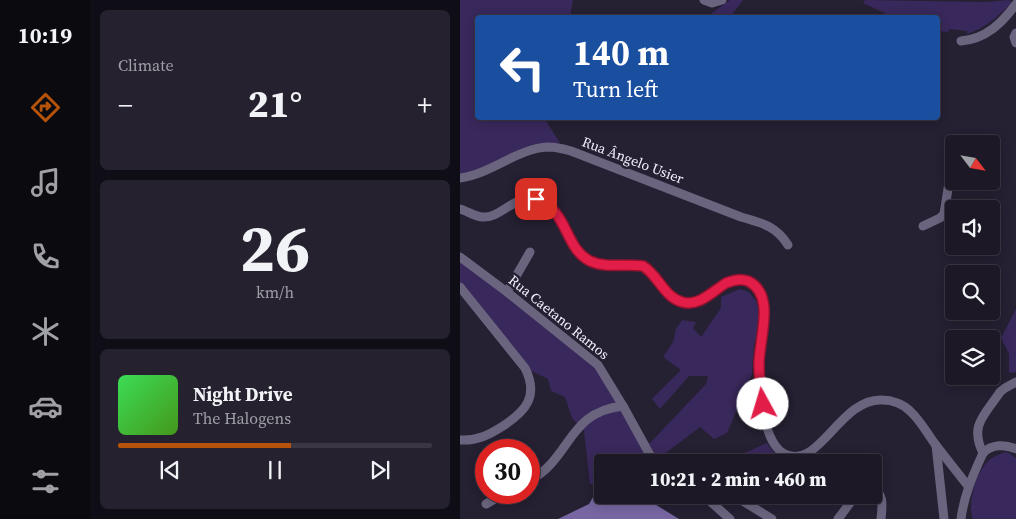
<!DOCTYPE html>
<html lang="en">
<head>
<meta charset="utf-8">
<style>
  :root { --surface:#1c1826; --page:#25212e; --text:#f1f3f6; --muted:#a0a0a7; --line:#3a3743; --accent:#b45309 }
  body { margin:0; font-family:"Source Serif 4",serif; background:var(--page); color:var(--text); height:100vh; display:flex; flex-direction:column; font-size:19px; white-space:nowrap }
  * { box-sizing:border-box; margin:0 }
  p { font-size:16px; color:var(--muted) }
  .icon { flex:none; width:28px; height:28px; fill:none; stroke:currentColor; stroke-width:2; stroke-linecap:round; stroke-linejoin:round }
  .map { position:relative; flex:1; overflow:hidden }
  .details { display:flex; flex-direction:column; gap:10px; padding:10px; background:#0f0d15; width:370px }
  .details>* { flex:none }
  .banner { position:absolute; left:15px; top:15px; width:465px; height:105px; border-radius:5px; box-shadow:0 2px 12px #0003,0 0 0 1px var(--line); background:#1a4fa0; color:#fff; overflow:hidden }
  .needle { width:32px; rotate:121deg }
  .fabs { position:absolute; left:485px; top:135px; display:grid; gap:10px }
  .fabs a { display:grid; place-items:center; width:55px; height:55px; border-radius:5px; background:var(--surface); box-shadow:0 2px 12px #0003,0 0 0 1px var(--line); font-size:25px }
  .speed { position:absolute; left:15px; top:439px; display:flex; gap:10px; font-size:25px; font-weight:700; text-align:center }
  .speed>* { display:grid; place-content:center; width:65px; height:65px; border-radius:50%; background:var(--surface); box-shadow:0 2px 12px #0003,0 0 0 1px var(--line); line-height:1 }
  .speed .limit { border:8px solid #d22; background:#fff; color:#111 }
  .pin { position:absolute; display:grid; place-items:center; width:42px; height:42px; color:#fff; margin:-21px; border-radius:10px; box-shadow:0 2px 8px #0006 }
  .me { position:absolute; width:55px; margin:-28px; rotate:354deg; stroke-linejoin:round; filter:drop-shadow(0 0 4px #0008) }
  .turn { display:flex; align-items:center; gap:18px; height:105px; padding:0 15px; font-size:22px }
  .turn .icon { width:65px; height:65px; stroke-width:2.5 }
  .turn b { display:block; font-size:35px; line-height:42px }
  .big { font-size:38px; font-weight:800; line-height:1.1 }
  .details .widget { flex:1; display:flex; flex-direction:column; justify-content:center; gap:8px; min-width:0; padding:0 18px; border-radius:8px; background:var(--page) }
  .details .dial { align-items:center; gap:0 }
  .dial b { font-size:65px; line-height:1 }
  .song { display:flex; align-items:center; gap:15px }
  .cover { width:60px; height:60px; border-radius:8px; background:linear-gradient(135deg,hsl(130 70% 55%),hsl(100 70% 35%)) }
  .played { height:5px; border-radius:2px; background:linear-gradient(90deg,var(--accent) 55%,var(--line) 55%) }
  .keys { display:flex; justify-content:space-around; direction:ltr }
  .heat { display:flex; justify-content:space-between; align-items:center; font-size:28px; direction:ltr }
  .trip { position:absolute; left:134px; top:454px; width:288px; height:50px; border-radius:5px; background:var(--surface); box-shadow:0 2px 12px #0003,0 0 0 1px var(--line); font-weight:800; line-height:50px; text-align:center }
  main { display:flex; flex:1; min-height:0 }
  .tabs { display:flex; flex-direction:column; width:90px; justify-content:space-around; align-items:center; background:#0b0a0f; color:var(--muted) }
  .tabs .icon { width:35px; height:35px }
  .tabs .on { color:var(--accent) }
  .tabs b { font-size:22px; color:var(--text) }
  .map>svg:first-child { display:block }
</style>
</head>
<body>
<main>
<nav class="tabs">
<b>10:19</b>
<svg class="icon on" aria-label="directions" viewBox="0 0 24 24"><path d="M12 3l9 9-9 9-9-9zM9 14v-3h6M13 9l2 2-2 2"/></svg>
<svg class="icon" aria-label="music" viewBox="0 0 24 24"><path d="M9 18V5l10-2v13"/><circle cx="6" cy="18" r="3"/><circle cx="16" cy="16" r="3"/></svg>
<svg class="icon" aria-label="phone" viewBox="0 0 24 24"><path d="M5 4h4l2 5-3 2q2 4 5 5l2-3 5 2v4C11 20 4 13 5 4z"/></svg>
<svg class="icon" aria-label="climate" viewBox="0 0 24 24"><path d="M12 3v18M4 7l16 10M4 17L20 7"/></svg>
<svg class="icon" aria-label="car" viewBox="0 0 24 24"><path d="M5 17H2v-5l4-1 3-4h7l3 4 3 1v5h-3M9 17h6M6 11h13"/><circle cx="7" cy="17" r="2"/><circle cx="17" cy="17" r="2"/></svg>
<svg class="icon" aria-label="filters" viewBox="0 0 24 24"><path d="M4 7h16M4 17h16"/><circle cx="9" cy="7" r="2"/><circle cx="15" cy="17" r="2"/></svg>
</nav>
<section class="details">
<div class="widget"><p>Climate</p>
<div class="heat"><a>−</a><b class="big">21°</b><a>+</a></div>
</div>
<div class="widget dial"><b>26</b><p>km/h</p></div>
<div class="widget">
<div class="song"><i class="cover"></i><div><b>Night Drive</b><p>The Halogens</p></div></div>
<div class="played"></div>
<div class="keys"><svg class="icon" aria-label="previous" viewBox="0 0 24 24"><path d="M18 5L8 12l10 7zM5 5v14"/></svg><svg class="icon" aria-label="pause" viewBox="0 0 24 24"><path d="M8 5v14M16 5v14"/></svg><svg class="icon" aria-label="next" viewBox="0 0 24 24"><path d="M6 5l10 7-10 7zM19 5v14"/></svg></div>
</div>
</section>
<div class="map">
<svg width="556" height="519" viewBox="0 0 556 519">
  <rect width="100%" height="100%" fill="#252032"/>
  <g fill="#39285b">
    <polygon points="0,0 113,0 110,17 18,18 18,118 87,118 86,121 100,143 75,144 58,150 19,170 0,174"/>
    <polygon points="270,0 283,0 270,17 245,18"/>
    <path d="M405 0 526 2 548 0 552 2C539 16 525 28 507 34V31L490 29 488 32 478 31V18L433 17 403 3Z"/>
    <polygon points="0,258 129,357 190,455 180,458 178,462 142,462 142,483 130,484 124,431 112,418 105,397 91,391 88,379 65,368 0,287"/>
    <polygon points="280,289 289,292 296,301 299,311 297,335 294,344 292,374 267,433 254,439 240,427 198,459 189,444 246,384 248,376 229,376 200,409 192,399 221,370 203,357 213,342 216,329 222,320 236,322 233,328 241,337 261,308 261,297"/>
    <polygon points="556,309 556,372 552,373 549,372 549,354 541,338"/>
    <path d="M307 443C320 465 337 467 357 453L365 462H291L280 455Z"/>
    <path d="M547 452 556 458V519H513C507 505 515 478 524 466 529 458 538 454 547 452Z"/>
  </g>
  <polygon fill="#7766a1" points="142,490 142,495 180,495 219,519 98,519 129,504 136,492"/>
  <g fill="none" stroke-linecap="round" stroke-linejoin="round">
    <g stroke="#6a647e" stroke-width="9">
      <polyline points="244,0 252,3 262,0"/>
      <polyline points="556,33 554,37 556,43"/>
      <path d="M501 41C526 39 542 23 556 4"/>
      <polyline points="495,144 495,141"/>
      <path d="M0 178C31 174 58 148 88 147 96 147 104 149 111 151L281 217C302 223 316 226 328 245"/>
      <path d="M0 209C7 211 14 216 22 217 40 219 54 195 75 199 106 205 104 244 127 259 144 270 165 263 183 266 201 276 208 307 233 303 253 299 275 264 296 287 312 304 301 329 300 349 298 374 300 439 323 453 358 474 379 398 422 400 432 400 443 404 450 411 460 420 467 433 475 444 486 458 497 472 508 486"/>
      <polyline points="463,226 480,218 484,214 494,151"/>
      <polyline points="0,257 47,292 138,365 163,406 190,455 197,462"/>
      <path d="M0 287 65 368C79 396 66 411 43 426 29 435 17 441 0 440"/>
      <polyline points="47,292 70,252"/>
      <polyline points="476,445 484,519"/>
      <path d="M523 453C509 425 525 415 540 392L545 388 556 382"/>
      <path d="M69 481C112 458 107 412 163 406"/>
      <path d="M412 488C425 494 422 507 421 519"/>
      <polyline points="243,495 270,519"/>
      <polyline points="273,495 312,519"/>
      <polyline points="26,504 47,492"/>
      <polyline points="378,519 396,495"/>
      <path d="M501 519C504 495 513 475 523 453 532 444 545 444 556 449"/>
    </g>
  </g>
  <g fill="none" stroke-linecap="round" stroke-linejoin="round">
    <g stroke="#92132f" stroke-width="12">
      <path id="route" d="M76 199C109 211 104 248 130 261 147 269 166 263 183 266 198 275 204 297 222 302 239 307 253 291 266 283 273 280 280 278 288 281 317 295 298 341 299 366 299 379 301 392 303 404"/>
    </g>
    <use href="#route" stroke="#e11d48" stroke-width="9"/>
  </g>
  <g text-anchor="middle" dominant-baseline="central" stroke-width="5" stroke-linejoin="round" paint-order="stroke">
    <g font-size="14" fill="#f2effc" stroke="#252032">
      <text transform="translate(173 160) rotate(21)">Rua Ângelo Usier</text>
      <text transform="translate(99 317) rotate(39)">Rua Caetano Ramos</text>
    </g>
  </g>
</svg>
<div class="fabs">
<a><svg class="needle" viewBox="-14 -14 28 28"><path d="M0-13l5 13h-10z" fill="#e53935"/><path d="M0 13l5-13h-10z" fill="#a0a0a7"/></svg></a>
<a><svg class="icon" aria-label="sound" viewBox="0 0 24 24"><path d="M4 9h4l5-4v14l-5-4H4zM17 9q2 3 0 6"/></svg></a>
<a><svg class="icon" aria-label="search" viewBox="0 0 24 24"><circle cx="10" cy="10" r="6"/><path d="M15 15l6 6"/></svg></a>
<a><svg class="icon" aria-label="layers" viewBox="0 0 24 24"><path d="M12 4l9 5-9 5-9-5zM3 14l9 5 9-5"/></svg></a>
</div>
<div class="speed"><div class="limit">30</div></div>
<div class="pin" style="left:76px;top:199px;background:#d93025"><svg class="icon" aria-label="arrive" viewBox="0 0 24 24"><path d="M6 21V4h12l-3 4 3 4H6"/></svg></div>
<svg class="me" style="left:303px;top:404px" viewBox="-20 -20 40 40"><circle r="19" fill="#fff"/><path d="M0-13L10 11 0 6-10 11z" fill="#e11d48"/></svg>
<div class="trip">10:21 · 2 min · 460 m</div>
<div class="banner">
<div class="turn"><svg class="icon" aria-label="left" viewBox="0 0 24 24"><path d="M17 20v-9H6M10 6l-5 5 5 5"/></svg><div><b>140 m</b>Turn left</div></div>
</div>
</div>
</main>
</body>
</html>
